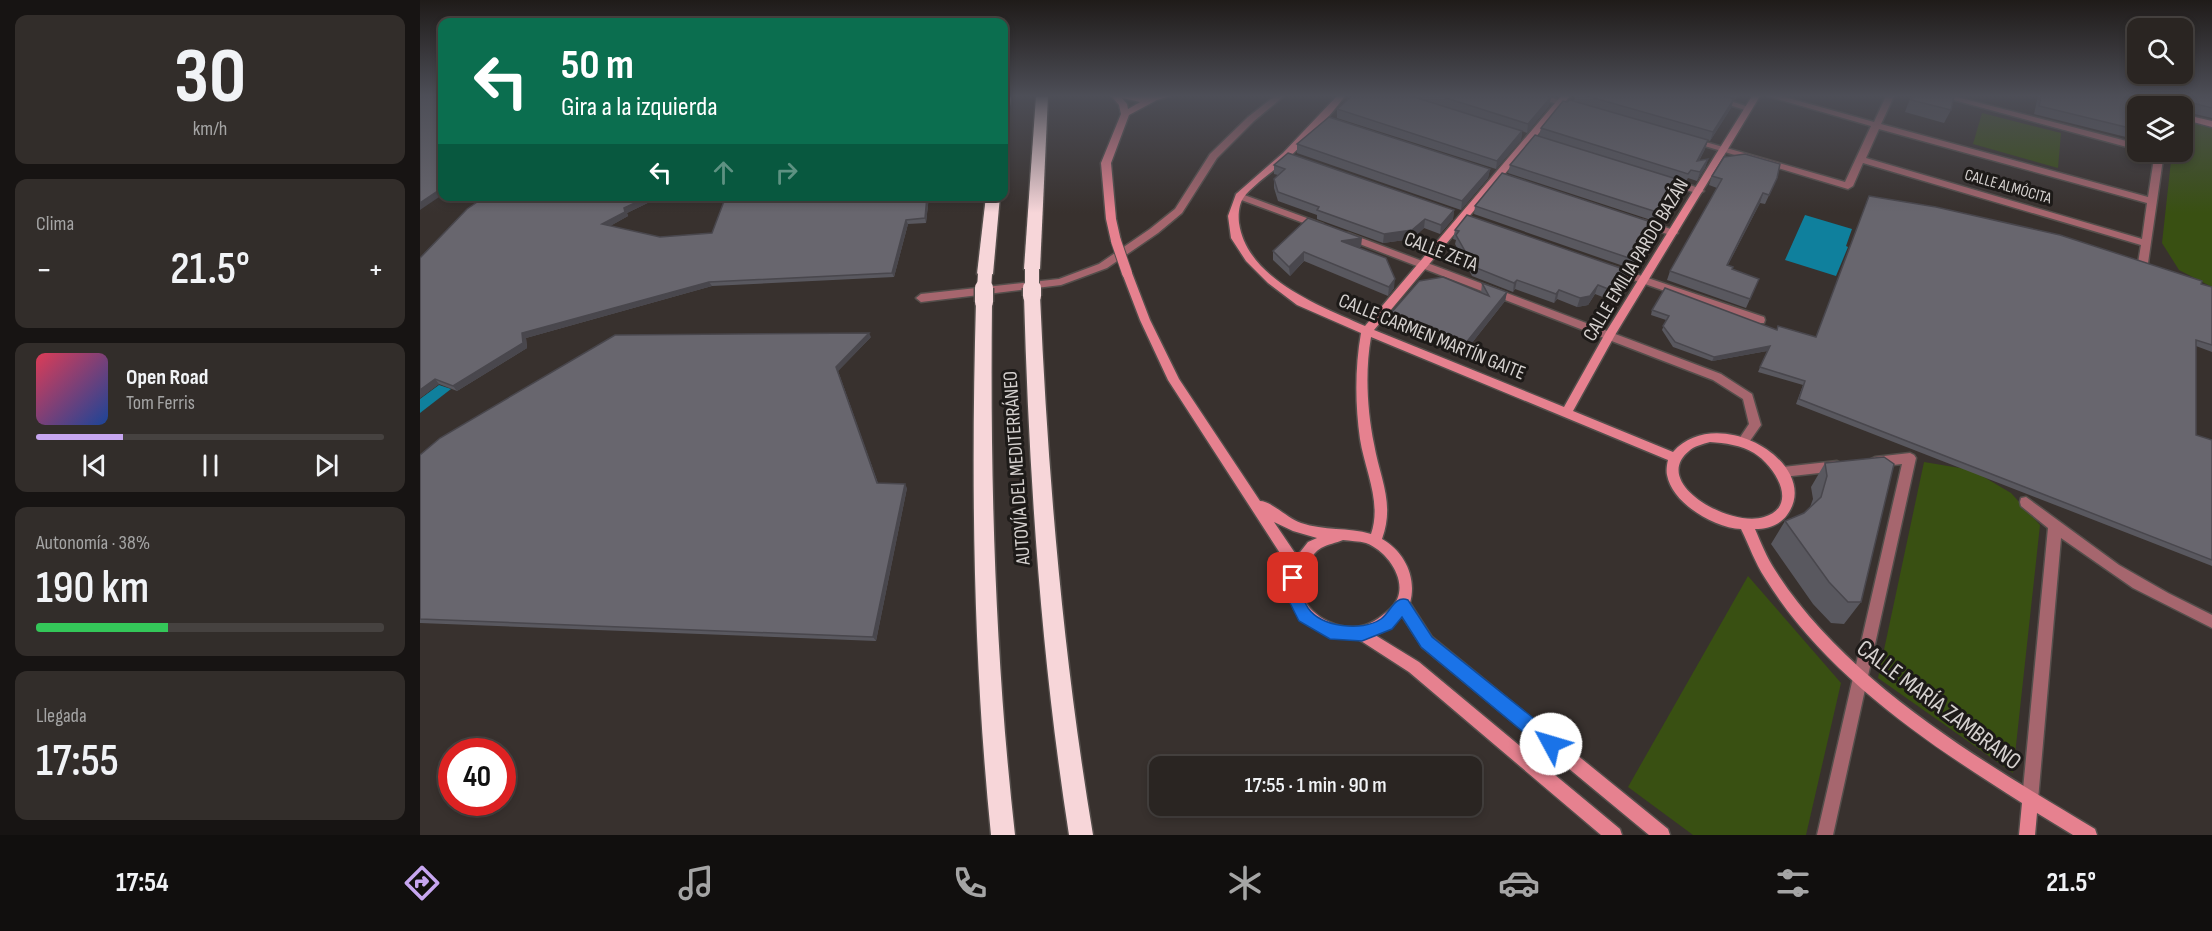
<!DOCTYPE html>
<html lang="es">
<head>
<meta charset="utf-8">
<style>
  :root { --surface:#2a2522; --page:#322d2a; --text:#f1f3f6; --muted:#a5a5a5; --line:#464240; --accent:#c7a6f0 }
  body { margin:0; font-family:"Sofia Sans Condensed",sans-serif; background:var(--page); color:var(--text); height:100vh; display:flex; flex-direction:column; font-size:22px; white-space:nowrap }
  * { box-sizing:border-box; margin:0 }
  p { font-size:20px; color:var(--muted) }
  .icon { flex:none; width:33px; height:33px; fill:none; stroke:currentColor; stroke-width:2; stroke-linecap:round; stroke-linejoin:round }
  .map { position:relative; flex:1; overflow:hidden }
  .details { display:flex; flex-direction:column; gap:15px; padding:15px; background:#171413; width:420px }
  .details>* { flex:none }
  .hud { position:absolute; left:18px; top:18px; width:570px; height:183px; border-radius:12px; box-shadow:0 3px 9px #0003,0 0 0 2px var(--line); background:#0b6e4f; color:#fff; overflow:hidden }
  .fabs { position:absolute; left:1707px; top:18px; display:grid; gap:12px }
  .fabs a { display:grid; place-items:center; width:66px; height:66px; border-radius:12px; background:var(--surface); box-shadow:0 3px 9px #0003,0 0 0 2px var(--line); font-size:30px }
  .speed { position:absolute; left:18px; top:738px; display:flex; gap:12px; font-size:30px; font-weight:700; text-align:center }
  .speed>* { display:grid; place-content:center; width:78px; height:78px; border-radius:50%; background:var(--surface); box-shadow:0 3px 9px #0003,0 0 0 2px var(--line); line-height:1 }
  .speed .limit { border:9px solid #d22; background:#fff; color:#111 }
  .pin { position:absolute; display:grid; place-items:center; width:51px; height:51px; color:#fff; margin:-26px; border-radius:12px; box-shadow:0 3px 9px #0006 }
  .me { position:absolute; width:66px; margin:-33px; rotate:309deg; stroke-linejoin:round; filter:drop-shadow(0 0 4px #0008) }
  .turn { display:flex; align-items:center; gap:21px; height:126px; padding:0 24px; font-size:27px }
  .turn .icon { width:78px; height:78px; stroke-width:2.5 }
  .turn b { display:block; font-size:42px; line-height:51px }
  .lanes { display:flex; align-items:center; height:57px; padding:0 24px; background:#0003; justify-content:center; gap:30px; direction:ltr }
  .lanes .off { opacity:.35 }
  .big { font-size:45px; font-weight:600; line-height:1.1 }
  .details .card { flex:1; display:flex; flex-direction:column; justify-content:center; gap:9px; min-width:0; padding:0 21px; border-radius:12px; background:var(--page) }
  .details .dial { align-items:center; gap:0 }
  .dial b { font-size:78px; line-height:1 }
  .song { display:flex; align-items:center; gap:18px }
  .cover { width:72px; height:72px; border-radius:9px; background:linear-gradient(135deg,hsl(350 70% 55%),hsl(220 70% 35%)) }
  .played { height:6px; border-radius:3px; background:linear-gradient(90deg,var(--accent) 25%,var(--line) 25%) }
  .keys { display:flex; justify-content:space-around; direction:ltr }
  .heat { display:flex; justify-content:space-between; align-items:center; font-size:33px; direction:ltr }
  .charge { height:9px; border-radius:4px; background:linear-gradient(90deg,#34c759 38%,var(--line) 0) }
  .trip { position:absolute; left:729px; top:756px; width:333px; height:60px; border-radius:12px; background:var(--surface); box-shadow:0 3px 9px #0003,0 0 0 2px var(--line); font-weight:600; line-height:60px; text-align:center }
  .tabs { display:flex; height:96px; justify-content:space-around; align-items:center; background:#110f0e; color:var(--muted) }
  .tabs .icon { width:42px; height:42px }
  .tabs .current { color:var(--accent) }
  .tabs b { font-size:27px; color:var(--text) }
  main { display:flex; flex:1; min-height:0 }
  .map>svg:first-child { display:block }
</style>
</head>
<body>
<main>
<section class="details">
<div class="card dial"><b>30</b><p>km/h</p></div>
<div class="card"><p>Clima</p>
<div class="heat"><a>−</a><b class="big">21.5°</b><a>+</a></div>
</div>
<div class="card">
<div class="song"><i class="cover"></i><div><b>Open Road</b><p>Tom Ferris</p></div></div>
<div class="played"></div>
<div class="keys"><svg class="icon" aria-label="previous" viewBox="0 0 24 24"><path d="M18 5L8 12l10 7zM5 5v14"/></svg><svg class="icon" aria-label="pause" viewBox="0 0 24 24"><path d="M8 5v14M16 5v14"/></svg><svg class="icon" aria-label="next" viewBox="0 0 24 24"><path d="M6 5l10 7-10 7zM19 5v14"/></svg></div>
</div>
<div class="card"><p>Autonomía · 38%</p><b class="big">190 km</b><div class="charge"></div></div>
<div class="card"><p>Llegada</p><b class="big">17:55</b></div>
</section>
<div class="map">
<svg width="1792" height="835" viewBox="0 0 1792 835">
  <rect width="100%" height="100%" fill="#38312e"/>
  <g fill="#395012">
    <polygon points="1562,113 1641,133 1638,168 1553,144"/>
    <polygon points="1763,119 1792,127 1792,287 1759,270 1742,243 1752,152 1762,152"/>
    <polygon points="1504,462 1552,470 1591,493 1620,525 1593,773 1458,678"/>
    <polygon points="1328,576 1421,683 1386,835 1273,835 1208,787"/>
  </g>
  <g fill="#0f809d">
    <polygon points="1385,215 1432,229 1426,246 1428,247 1416,276 1365,260"/>
    <polygon points="19,385 31,389 0,413 0,399"/>
  </g>
  <g fill="none" stroke-linecap="round" stroke-linejoin="round">
    <g stroke="#544e4b" stroke-width="3">
      <polygon id="lane" points="855,96 864,96 834,121 797,158 762,213 738,233 687,268 641,285 501,302 496,298 501,294 639,279 679,264 730,229 755,209 790,154 828,117"/>
    </g>
    <g stroke="#544e4b" stroke-width="3">
      <g id="street">
        <polygon points="1114,96 1127,96 1155,106 1151,109"/>
        <polygon points="1282,96 1295,96 1332,108 1328,111"/>
        <path d="M1347 96H1361L1454 122 1466 96H1474L1461 124 1728 197 1735 152H1744L1728 263 1723 266 1718 263 1721 245 1443 163 1433 186 1428 189 1268 141 1269 139H1275L1425 182 1451 126ZM1459 129 1727 203 1722 239 1446 158Z"/>
        <polygon points="1519,96 1533,96 1718,144 1718,150"/>
        <rect x="1742" y="96" width="8" height="10"/>
        <polygon points="1248,178 1282,189 1284,191 1279,194 1245,183 1245,179"/>
        <polygon points="819,193 903,224 905,226 900,229 897,228 816,198 816,194"/>
        <polygon points="1223,220 1257,231 1258,233 1253,236 1220,225 1218,223"/>
        <polygon points="928,233 1301,374 1332,394 1341,425 1327,445 1319,445 1317,442 1329,424 1323,399 1293,380 924,238 924,234"/>
        <polygon points="1192,266 1344,317 1345,320 1344,323 1336,323 1188,271 1187,269"/>
        <polygon points="1490,453 1494,455 1496,458 1413,835 1397,835 1482,464 1455,467 1451,465 1449,462 1451,459 1455,457"/>
        <polygon points="1417,461 1421,463 1423,466 1421,469 1417,471 1363,477 1359,475 1357,472 1359,469 1363,467"/>
        <polygon points="1606,497 1699,565 1748,593 1792,615 1792,628 1713,588 1641,538 1618,800 1616,806 1610,808 1604,806 1602,800 1628,528 1601,506 1600,502 1601,498"/>
      </g>
    </g>
    <g stroke="#544e4b" stroke-width="3">
      <g id="secondary">
        <path d="M691 96H751L737 100 709 115 691 163 696 219 701 241 696 244 691 241 686 219 681 163 701 114 699 105ZM702 98 720 102 722 101 708 109 707 104Z"/>
        <path d="M917 96H925C908 119 887 141 866 160 855 170 832 186 824 197 819 203 818 215 819 223 827 279 900 306 945 326L1141 96H1150L954 330 1144 407 1186 332 1332 96H1340L1195 335 1153 411 1253 452C1298 401 1404 465 1367 515 1360 525 1347 529 1335 529 1341 543 1347 558 1355 570 1427 683 1563 762 1675 829L1677 835H1653L1617 813 1615 835H1599L1602 803C1507 743 1405 675 1345 578 1335 563 1329 545 1321 529 1294 528 1252 503 1247 475 1246 471 1247 464 1248 460L951 337C945 371 947 410 954 444 960 479 975 503 962 539 985 552 997 578 990 603L1012 637 1248 829 1250 835H1229L1002 647 982 616 962 632 955 635 999 662 1200 829 1202 835H1181L989 672 938 639 912 637 888 625 874 609 865 586 869 567 748 380 720 320 702 273 707 270 712 273 730 320 759 379 840 501C851 501 867 518 881 523 904 531 928 527 951 534 962 502 945 471 940 439 935 404 935 367 941 333L877 305 848 283 826 261 811 238 808 216 816 194 863 153ZM1290 442C1305 443 1321 445 1334 453 1355 466 1380 506 1344 517 1310 528 1230 483 1269 451 1274 446 1283 444 1290 442ZM854 522 873 531 897 538 888 542 877 556ZM923 540C930 541 939 541 946 543 970 552 993 588 970 609 960 618 948 627 933 627 900 628 862 593 889 561 892 556 896 551 901 548 908 544 916 543 923 540Z"/>
        <polygon points="1762,114 1792,121 1792,127 1762,119"/>
      </g>
    </g>
    <g stroke="#544e4b" stroke-width="3">
      <g id="highway">
        <polygon points="584,96 591,96 590,104 584,108"/>
        <polygon points="616,96 628,96 620,269 612,274 604,269"/>
        <polygon points="566,196 580,196 573,274 565,279 557,274"/>
        <path d="M612 291 618 292 620 296C628 477 643 656 673 835H649C621 656 609 477 604 296L606 292Z"/>
        <path d="M564 297 570 298 572 302C570 480 575 658 595 835H571C553 657 551 480 556 302L558 298Z"/>
      </g>
    </g>
    <use href="#lane" fill="#a6666e" fill-rule="evenodd"/>
    <use href="#street" fill="#a6666e" fill-rule="evenodd"/>
    <use href="#secondary" fill="#e6818f" fill-rule="evenodd"/>
    <use href="#highway" fill="#f7d6d9" fill-rule="evenodd"/>
    <g stroke="#544e4b" stroke-width="12" stroke-linecap="butt">
      <polyline id="secondary-bridge" points="696,241 707,273"/>
    </g>
    <g stroke="#544e4b" stroke-width="16" stroke-linecap="butt">
      <g id="highway-bridge-far1">
        <polyline points="612,269 612,290"/>
        <polyline points="564,290 565,274"/>
      </g>
    </g>
    <g stroke="#544e4b" stroke-width="21" stroke-linecap="butt">
      <g id="highway-bridge">
        <polyline points="612,288 612,296"/>
        <polyline points="564,302 564,288"/>
      </g>
    </g>
    <use href="#secondary-bridge" stroke="#e6818f" stroke-width="10"/>
    <use href="#highway-bridge-far1" stroke="#f7d6d9" stroke-width="14"/>
    <use href="#highway-bridge" stroke="#f7d6d9" stroke-width="18"/>
  </g>
  <g fill="#59585f">
    <polygon points="992,96 1126,96 1129,106 1107,133 1102,131 1101,140 1076,169 917,118 917,109"/>
    <polygon points="1155,96 1318,96 1315,100 1313,100 1311,108 1290,141 1252,130 1288,140 1285,149 1279,161 1288,159 1285,168 1277,181 1268,178 1265,183 1263,182 1260,190 1240,223 1088,173 1090,165 1119,136 1121,128 1147,102 1154,101"/>
    <polygon points="1491,96 1531,110 1524,123 1485,112"/>
    <polygon points="1618,96 1744,96 1718,106 1718,140 1614,114"/>
    <polygon points="1752,96 1792,96 1792,118 1762,111 1762,106 1751,106"/>
    <polygon points="877,144 1070,169 1068,178 1041,210 877,153"/>
    <polygon points="854,165 1034,210 1033,219 1020,234 1004,228 992,239 963,243 897,219 897,215 858,201 854,188 854,179 858,175 854,174"/>
    <polygon points="1292,176 1357,178 1345,204 1340,203 1308,265 1312,269 1339,279 1326,308 1247,280 1250,271 1297,188 1289,185"/>
    <polygon points="66,196 242,196 207,213 208,216 190,226 240,237 292,233 306,196 509,196 506,223 488,224 474,277 292,286 106,338 107,348 37,391 19,384 0,398"/>
    <polygon points="1449,196 1792,287 1792,352 1776,346 1776,435 1792,440 1792,566 1376,404 1383,385 1338,372 1347,351 1292,361 1253,347 1242,330 1246,320 1231,315 1232,310 1396,337"/>
    <polygon points="1055,206 1237,224 1234,233 1212,269 1054,214"/>
    <polygon points="1035,230 1206,280 1193,301 1175,294 1168,305 1157,307 1137,299 1134,303 1095,289 1093,292 1052,276 1035,244 1036,240 1033,239"/>
    <polygon points="938,247 974,288 968,296 884,261 870,276 853,260 853,251 941,247"/>
    <polygon points="1062,283 1087,292 1085,301 1044,353 971,322 971,313 1061,293"/>
    <polygon points="451,337 418,371 458,483 487,488 456,641 0,623 0,455"/>
    <polygon points="1405,463 1441,602 1424,624 1411,623 1393,604 1351,544 1365,521 1384,513 1390,507 1393,499 1391,487"/>
  </g>
  <g fill="#49474d">
    <polygon points="1131,97 1129,106 1107,133 1108,124"/>
    <polygon points="1314,99 1311,108 1290,141 1293,132"/>
    <polygon points="1102,131 1101,140 1076,169 1077,161"/>
    <polygon points="1288,140 1285,149 1274,170 1277,161"/>
    <polygon points="1288,159 1285,168 1277,181 1280,172"/>
    <polygon points="1070,169 1068,178 1041,210 1042,201"/>
    <polygon points="1263,181 1260,190 1240,223 1243,214"/>
    <polygon points="22,188 22,195 0,210 0,203"/>
    <polygon points="1343,193 1340,203 1303,274 1307,265"/>
    <polygon points="230,196 242,196 207,213 208,216 185,229 182,224 204,208"/>
    <polygon points="507,196 509,196 506,223 505,218"/>
    <polygon points="1034,210 1033,219 1020,234 1021,225"/>
    <polygon points="1005,219 1004,228 992,239 963,243 964,234"/>
    <polygon points="486,220 488,224 474,277 472,273"/>
    <polygon points="1237,224 1234,233 1212,269 1215,260"/>
    <polygon points="942,238 941,247 921,250 921,241"/>
    <polygon points="884,252 884,261 870,276 869,267"/>
    <polygon points="1209,271 1206,280 1193,301 1196,292"/>
    <polygon points="975,279 974,288 968,296 969,287"/>
    <polygon points="1097,280 1095,289 1093,292 1094,283"/>
    <polygon points="289,282 292,286 106,338 107,348 37,391 33,386 102,333"/>
    <polygon points="1178,285 1175,294 1168,305 1157,307 1160,298"/>
    <polygon points="1139,290 1137,299 1134,303 1136,294"/>
    <polygon points="1087,292 1085,301 1044,353 1045,344"/>
    <polygon points="449,333 451,337 418,371 460,487 416,367"/>
    <polygon points="1350,346 1347,351 1292,361 1294,357"/>
    <polygon points="15,379 19,384 0,398 0,390"/>
    <polygon points="485,484 487,488 456,641 453,637"/>
  </g>
  <g fill="#68666e" stroke="#49474d" stroke-width="1.5">
    <polygon points="0,96 22,96 22,188 0,203"/>
    <polygon points="932,96 991,96 1102,131 1077,161 917,109"/>
    <polygon points="1020,96 1126,96 1131,97 1108,124"/>
    <polygon points="1167,96 1304,96 1314,99 1293,132"/>
    <polygon points="1492,96 1534,96 1531,110 1491,100"/>
    <polygon points="1621,96 1704,96 1723,101 1733,99 1734,96 1733,96 1744,96 1743,106 1718,106 1718,130 1619,106"/>
    <polygon points="1757,96 1792,96 1792,108 1757,99"/>
    <polygon points="1150,100 1288,140 1277,161 1288,159 1280,172 1271,170 1268,174 1121,128 1143,101 1147,102"/>
    <polygon points="909,117 1070,169 1042,201 877,144"/>
    <polygon points="1115,135 1263,181 1243,214 1090,165"/>
    <polygon points="868,153 1034,210 1021,225 1005,219 992,230 964,234 897,210 899,207 858,192 854,179 865,169 854,165"/>
    <polygon points="1325,154 1360,164 1357,178 1349,195 1343,193 1307,265 1313,267 1312,269 1339,279 1330,299 1250,271 1302,179 1292,176 1304,157"/>
    <polygon points="1082,173 1237,224 1215,260 1055,206"/>
    <polygon points="66,196 230,196 204,208 205,212 182,224 240,237 292,233 306,196 507,196 505,218 486,220 472,273 289,282 102,333 103,343 33,386 15,379 0,390 0,258 47,209"/>
    <polygon points="1449,196 1516,207 1640,235 1782,281 1781,284 1792,287 1792,345 1776,340 1776,435 1792,440 1792,560 1379,399 1385,381 1340,367 1350,346 1294,357 1255,342 1243,326 1249,316 1232,310 1245,288 1357,330 1358,326 1396,337"/>
    <polygon points="1047,215 1209,271 1196,292 1178,285 1170,296 1160,298 1139,290 1136,294 1097,280 1094,283 1054,267 1036,235 1039,231 1035,230"/>
    <polygon points="888,218 942,238 921,241 966,258 975,279 969,287 884,252 869,267 853,251"/>
    <polygon points="1023,277 1069,296 1062,283 1087,292 1045,344 971,313 999,281"/>
    <polygon points="449,333 416,367 457,483 485,484 453,637 0,619 0,455 20,438 195,335"/>
    <polygon points="1464,457 1474,464 1441,602 1428,602 1409,582 1365,521 1384,513 1401,497 1407,476 1405,463"/>
  </g>
  <linearGradient id="sky" x2="0" y2="1"><stop stop-color="#1f1b19"/><stop offset="0.45" stop-color="#4d4e57"/><stop offset="1" stop-color="#4d4e57" stop-opacity="0"/></linearGradient>
  <rect width="1792" height="213" fill="url(#sky)"/>
  <path fill="#1a73e8" stroke="#114b97" stroke-width="1.5" d="M873 571 879 573C882 580 878 585 880 591 881 596 886 604 888 608 901 627 942 632 961 619 971 612 974 595 988 600L1012 637 1137 737 1140 744 1137 750 1131 752 1125 750 1001 647 982 617 972 629 942 641 910 639 879 621 864 591 868 573Z"/>
  <g text-anchor="middle" dominant-baseline="central" stroke-width="6" stroke-linejoin="round" paint-order="stroke">
    <g font-size="16" fill="#d5d1cf" stroke="#1d1a18">
      <text transform="translate(1588 187) rotate(16)">CALLE ALMÓCITA</text>
    </g>
    <g font-size="20" fill="#d5d1cf" stroke="#1d1a18">
      <text transform="translate(1021 252) rotate(21)">CALLE ZETA</text>
      <text transform="translate(1216 260) rotate(-59)">CALLE EMILIA PARDO BAZÁN</text>
      <text transform="translate(1012 337) rotate(22)">CALLE CARMEN MARTÍN GAITE</text>
      <text transform="translate(597 468) rotate(-94)">AUTOVÍA DEL MEDITERRÁNEO</text>
    </g>
    <g font-size="24" fill="#d5d1cf" stroke="#1d1a18">
      <text transform="translate(1519 705) rotate(37)">CALLE MARÍA ZAMBRANO</text>
    </g>
  </g>
</svg>
<div class="fabs">
<a><svg class="icon" aria-label="search" viewBox="0 0 24 24"><circle cx="10" cy="10" r="6"/><path d="M15 15l6 6"/></svg></a>
<a><svg class="icon" aria-label="layers" viewBox="0 0 24 24"><path d="M12 4l9 5-9 5-9-5zM3 14l9 5 9-5"/></svg></a>
</div>
<div class="speed"><div class="limit">40</div></div>
<div class="pin" style="left:873px;top:578px;background:#d93025"><svg class="icon" aria-label="arrive" viewBox="0 0 24 24"><path d="M6 21V4h12l-3 4 3 4H6"/></svg></div>
<svg class="me" style="left:1131px;top:744px" viewBox="-20 -20 40 40"><circle r="19" fill="#fff"/><path d="M0-13L10 11 0 6-10 11z" fill="#1a73e8"/></svg>
<div class="trip">17:55 · 1 min · 90 m</div>
<div class="hud">
<div class="turn"><svg class="icon" aria-label="left" viewBox="0 0 24 24"><path d="M17 20v-9H6M10 6l-5 5 5 5"/></svg><div><b>50 m</b>Gira a la izquierda</div></div>
<div class="lanes"><svg class="icon" aria-label="left" viewBox="0 0 24 24"><path d="M17 20v-9H6M10 6l-5 5 5 5"/></svg><svg class="icon off" aria-label="ahead" viewBox="0 0 24 24"><path d="M12 20V5M6 11l6-6 6 6"/></svg><svg class="icon off" aria-label="right" viewBox="0 0 24 24"><path d="M7 20v-9h11M14 6l5 5-5 5"/></svg></div>
</div>
</div>
</main>
<nav class="tabs">
<b>17:54</b>
<svg class="icon current" aria-label="directions" viewBox="0 0 24 24"><path d="M12 3l9 9-9 9-9-9zM9 14v-3h6M13 9l2 2-2 2"/></svg>
<svg class="icon" aria-label="music" viewBox="0 0 24 24"><path d="M9 18V5l10-2v13"/><circle cx="6" cy="18" r="3"/><circle cx="16" cy="16" r="3"/></svg>
<svg class="icon" aria-label="phone" viewBox="0 0 24 24"><path d="M5 4h4l2 5-3 2q2 4 5 5l2-3 5 2v4C11 20 4 13 5 4z"/></svg>
<svg class="icon" aria-label="climate" viewBox="0 0 24 24"><path d="M12 3v18M4 7l16 10M4 17L20 7"/></svg>
<svg class="icon" aria-label="car" viewBox="0 0 24 24"><path d="M5 17H2v-5l4-1 3-4h7l3 4 3 1v5h-3M9 17h6M6 11h13"/><circle cx="7" cy="17" r="2"/><circle cx="17" cy="17" r="2"/></svg>
<svg class="icon" aria-label="filters" viewBox="0 0 24 24"><path d="M4 7h16M4 17h16"/><circle cx="9" cy="7" r="2"/><circle cx="15" cy="17" r="2"/></svg>
<b>21.5°</b>
</nav>
</body>
</html>
